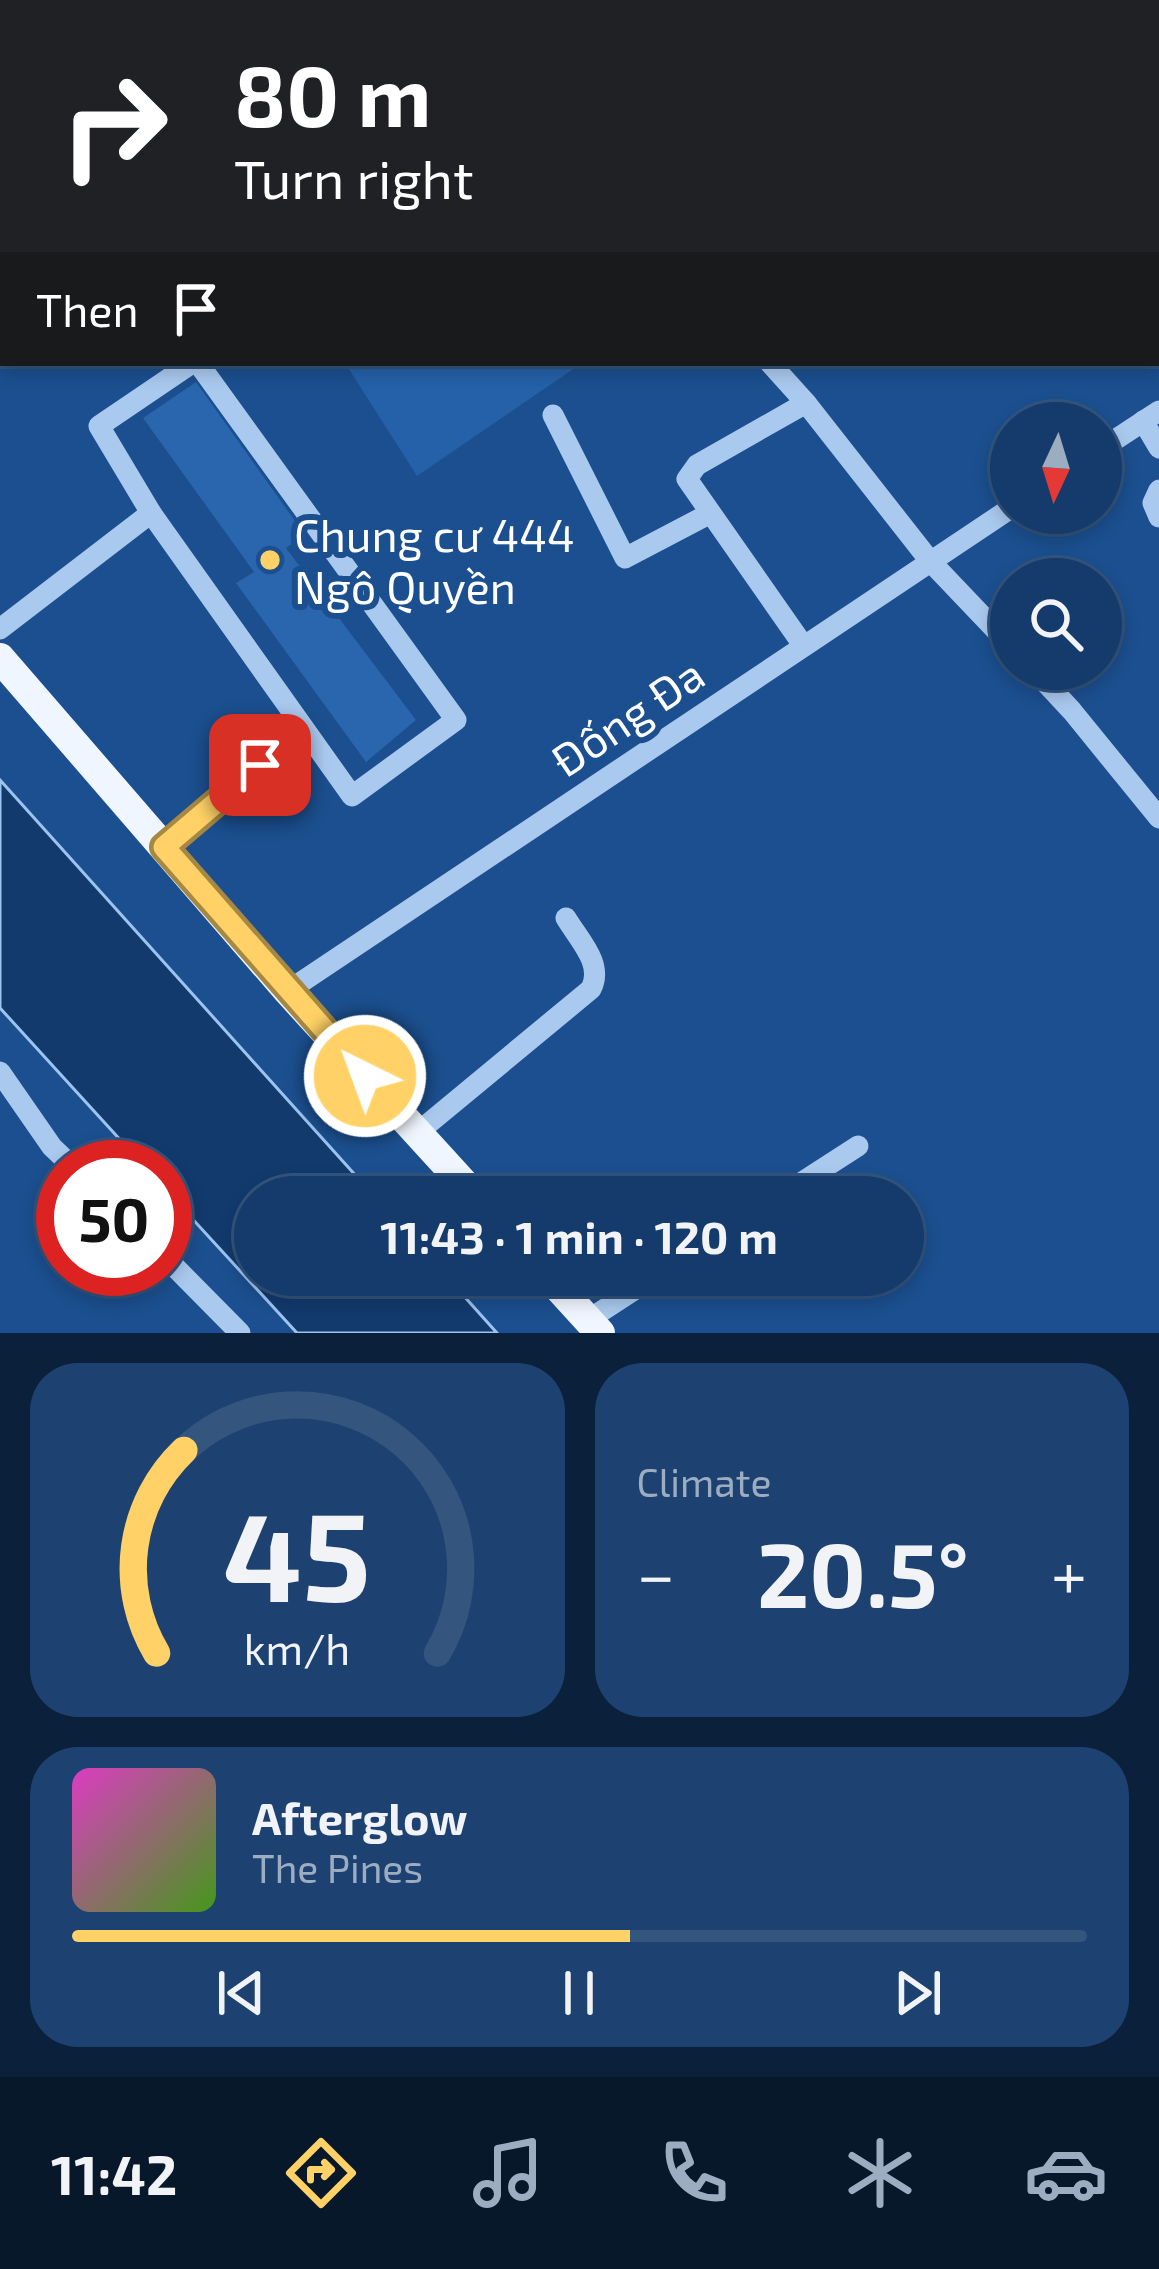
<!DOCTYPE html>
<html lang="en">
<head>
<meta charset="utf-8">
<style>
  :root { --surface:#143b6b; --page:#1d4271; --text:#f1f3f6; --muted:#9dadc1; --line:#33557e; --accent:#ffd166 }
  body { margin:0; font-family:"Exo 2",sans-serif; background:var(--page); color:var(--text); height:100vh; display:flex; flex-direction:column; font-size:45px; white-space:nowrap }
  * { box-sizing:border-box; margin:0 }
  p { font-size:39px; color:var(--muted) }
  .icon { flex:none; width:66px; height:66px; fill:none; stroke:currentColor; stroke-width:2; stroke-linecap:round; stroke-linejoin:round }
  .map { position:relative; height:1333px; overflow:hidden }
  .sheet { display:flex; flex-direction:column; gap:30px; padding:30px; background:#0b203b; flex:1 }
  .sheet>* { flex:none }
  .guide { position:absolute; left:0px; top:0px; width:1161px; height:366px; box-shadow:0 6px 18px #0003,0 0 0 3px var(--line); background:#202124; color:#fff; overflow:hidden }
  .needle { width:78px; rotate:184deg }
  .fabs { position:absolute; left:990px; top:402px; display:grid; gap:24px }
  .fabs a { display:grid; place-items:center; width:132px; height:132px; border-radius:50%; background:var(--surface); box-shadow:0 6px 18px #0003,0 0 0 3px var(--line); font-size:60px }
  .speed { position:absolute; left:36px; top:1140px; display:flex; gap:24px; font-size:60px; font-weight:700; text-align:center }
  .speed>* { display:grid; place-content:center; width:156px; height:156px; border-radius:50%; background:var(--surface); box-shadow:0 6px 18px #0003,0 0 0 3px var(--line); line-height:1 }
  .speed .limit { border:18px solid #d22; background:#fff; color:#111 }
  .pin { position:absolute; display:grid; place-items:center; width:102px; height:102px; color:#fff; margin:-51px; border-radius:24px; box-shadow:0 6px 18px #0006 }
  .me { position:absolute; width:132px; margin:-66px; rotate:318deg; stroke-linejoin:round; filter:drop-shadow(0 0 9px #0008) }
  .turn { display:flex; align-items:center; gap:42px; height:252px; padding:0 36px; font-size:54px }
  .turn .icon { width:156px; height:156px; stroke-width:2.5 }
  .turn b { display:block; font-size:84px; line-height:102px }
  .then { display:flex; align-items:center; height:114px; padding:0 36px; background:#0003; gap:24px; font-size:45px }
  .big { font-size:90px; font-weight:700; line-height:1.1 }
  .sheet .tile { flex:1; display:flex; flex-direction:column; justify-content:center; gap:18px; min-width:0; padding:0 42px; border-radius:48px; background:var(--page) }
  .sheet .dial { align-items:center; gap:0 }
  .dial svg { height:312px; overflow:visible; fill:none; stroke:var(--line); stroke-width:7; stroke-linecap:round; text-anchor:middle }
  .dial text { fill:var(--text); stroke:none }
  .song { display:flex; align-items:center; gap:36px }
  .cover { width:144px; height:144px; border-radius:18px; background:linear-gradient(135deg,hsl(310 70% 55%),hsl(100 70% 35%)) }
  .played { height:12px; border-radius:6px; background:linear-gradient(90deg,var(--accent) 55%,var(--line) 55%) }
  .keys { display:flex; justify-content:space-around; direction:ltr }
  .heat { display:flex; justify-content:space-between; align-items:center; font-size:66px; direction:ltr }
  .sheet .tiles { flex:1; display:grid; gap:30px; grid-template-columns:1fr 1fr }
  .tile:last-child { grid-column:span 2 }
  .trip { position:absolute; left:234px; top:1176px; width:690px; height:120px; border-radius:60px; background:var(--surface); box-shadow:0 6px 18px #0003,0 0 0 3px var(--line); font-weight:700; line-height:120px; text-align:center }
  .tab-bar { display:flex; height:192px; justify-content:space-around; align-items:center; background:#08182b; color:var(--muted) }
  .tab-bar .icon { width:84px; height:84px }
  .tab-bar .selected { color:var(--accent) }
  .tab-bar b { font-size:54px; color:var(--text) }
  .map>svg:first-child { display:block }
</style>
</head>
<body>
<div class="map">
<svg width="1159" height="1333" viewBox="0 0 1159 1333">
  <rect width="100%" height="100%" fill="#1b4f8f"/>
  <polygon fill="#2461a8" points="345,363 582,363 417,476"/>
  <polygon fill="#123a6d" stroke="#9cc4f0" stroke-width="3" points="0,780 375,1197 255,1197 255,1275 445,1275 497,1333 297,1333 165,1189 165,1167 145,1167 0,1008"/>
  <polygon fill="#2a66ad" points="196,382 305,535 286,548 416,720 366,762 236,583 254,572 143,418"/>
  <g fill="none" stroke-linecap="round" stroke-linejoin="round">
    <g stroke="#a9c9ee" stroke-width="21">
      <polyline points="418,0 422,3"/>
      <polyline points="0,3 3,7"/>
      <polyline points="157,3 161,0"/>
      <polyline points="392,3 396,0"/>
      <polyline points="192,363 99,426 151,513 352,796 456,720 198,363"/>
      <polyline points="770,363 806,403 930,561 1011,646"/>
      <polyline points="553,415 625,558 709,514"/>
      <polyline points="1143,421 1159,448"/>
      <polyline points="1101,449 1159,411"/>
      <polyline points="1159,490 1153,503 1159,517"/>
      <polyline points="0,629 151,513"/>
      <polyline points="803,645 687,479 697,465 806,403"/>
      <polyline points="1033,669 1072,711 1159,818"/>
      <polyline points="163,847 260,765"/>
      <polyline points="288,991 1011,508"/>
      <polyline points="0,1072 52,1147 73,1167"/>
      <path d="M417 1133 591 989C604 964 579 940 566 918"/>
      <polyline points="779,1197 858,1146"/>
      <polyline points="165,1257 240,1333"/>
      <polyline points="588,1320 657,1275"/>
    </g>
    <g stroke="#f0f6ff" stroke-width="30">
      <polyline points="0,658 288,991 476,1197"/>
      <polyline points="547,1275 600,1333"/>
    </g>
  </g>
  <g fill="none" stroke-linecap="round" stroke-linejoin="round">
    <g stroke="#a68842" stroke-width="30">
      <polyline id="route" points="260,765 164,847 365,1076"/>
    </g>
    <use href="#route" stroke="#ffd166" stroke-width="21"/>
  </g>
  <circle fill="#ffd166" stroke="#1b4f8f" stroke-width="4.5" cx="270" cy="560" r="12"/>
  <g text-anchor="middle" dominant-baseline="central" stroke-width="12" stroke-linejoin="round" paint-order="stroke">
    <g font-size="45" fill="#fff" stroke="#1b4f8f" text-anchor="start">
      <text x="294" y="534">Chung cư 444<tspan x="294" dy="52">Ngô Quyền</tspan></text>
    </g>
    <g font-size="45" fill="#fff" stroke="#1b4f8f">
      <text transform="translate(627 716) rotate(-34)">Đống Đa</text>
    </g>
  </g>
</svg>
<div class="fabs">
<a><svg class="needle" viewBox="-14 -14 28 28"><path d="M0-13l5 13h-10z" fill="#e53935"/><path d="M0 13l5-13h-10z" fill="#9dadc1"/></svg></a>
<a><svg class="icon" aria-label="search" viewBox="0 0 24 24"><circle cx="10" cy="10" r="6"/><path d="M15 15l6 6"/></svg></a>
</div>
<div class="speed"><div class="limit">50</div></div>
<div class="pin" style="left:260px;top:765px;background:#d93025"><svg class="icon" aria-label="arrive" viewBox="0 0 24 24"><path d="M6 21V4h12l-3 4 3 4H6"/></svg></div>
<svg class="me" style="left:365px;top:1076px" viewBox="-20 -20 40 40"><circle r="17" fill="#ffd166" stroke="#fff" stroke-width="3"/><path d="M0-11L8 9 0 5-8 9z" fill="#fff"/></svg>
<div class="trip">11:43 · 1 min · 120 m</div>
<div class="guide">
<div class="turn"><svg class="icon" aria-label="right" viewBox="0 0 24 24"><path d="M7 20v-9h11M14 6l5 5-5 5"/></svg><div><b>80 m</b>Turn right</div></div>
<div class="then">Then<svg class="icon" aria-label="arrive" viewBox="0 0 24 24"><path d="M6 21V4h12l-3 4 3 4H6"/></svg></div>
</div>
</div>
<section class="sheet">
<div class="tiles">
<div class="tile dial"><svg viewBox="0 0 100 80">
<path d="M14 69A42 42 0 1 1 86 69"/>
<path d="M14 69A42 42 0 0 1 21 17" stroke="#ffd166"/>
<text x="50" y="56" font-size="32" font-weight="700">45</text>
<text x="50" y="72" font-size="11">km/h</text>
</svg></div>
<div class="tile"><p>Climate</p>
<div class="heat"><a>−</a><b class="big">20.5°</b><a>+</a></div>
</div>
<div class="tile">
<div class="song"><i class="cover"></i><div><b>Afterglow</b><p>The Pines</p></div></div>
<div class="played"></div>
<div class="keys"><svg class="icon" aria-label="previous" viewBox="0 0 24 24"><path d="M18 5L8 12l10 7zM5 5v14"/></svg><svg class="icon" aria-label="pause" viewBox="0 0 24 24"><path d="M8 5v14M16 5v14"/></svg><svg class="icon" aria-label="next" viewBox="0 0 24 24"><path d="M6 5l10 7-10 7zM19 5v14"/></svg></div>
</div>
</div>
</section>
<nav class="tab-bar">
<b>11:42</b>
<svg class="icon selected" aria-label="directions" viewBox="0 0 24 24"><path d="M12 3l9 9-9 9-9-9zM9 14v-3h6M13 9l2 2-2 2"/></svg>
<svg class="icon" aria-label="music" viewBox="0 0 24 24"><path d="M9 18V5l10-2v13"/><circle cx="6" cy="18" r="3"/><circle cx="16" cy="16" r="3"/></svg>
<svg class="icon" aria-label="phone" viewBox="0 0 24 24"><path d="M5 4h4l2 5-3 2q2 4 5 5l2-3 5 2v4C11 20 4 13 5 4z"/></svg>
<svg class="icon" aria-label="climate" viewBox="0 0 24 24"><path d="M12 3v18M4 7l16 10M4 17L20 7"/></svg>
<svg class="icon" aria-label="car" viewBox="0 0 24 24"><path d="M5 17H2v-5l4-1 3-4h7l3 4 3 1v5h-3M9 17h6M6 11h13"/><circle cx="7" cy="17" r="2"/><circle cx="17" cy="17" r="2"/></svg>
</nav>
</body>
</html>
